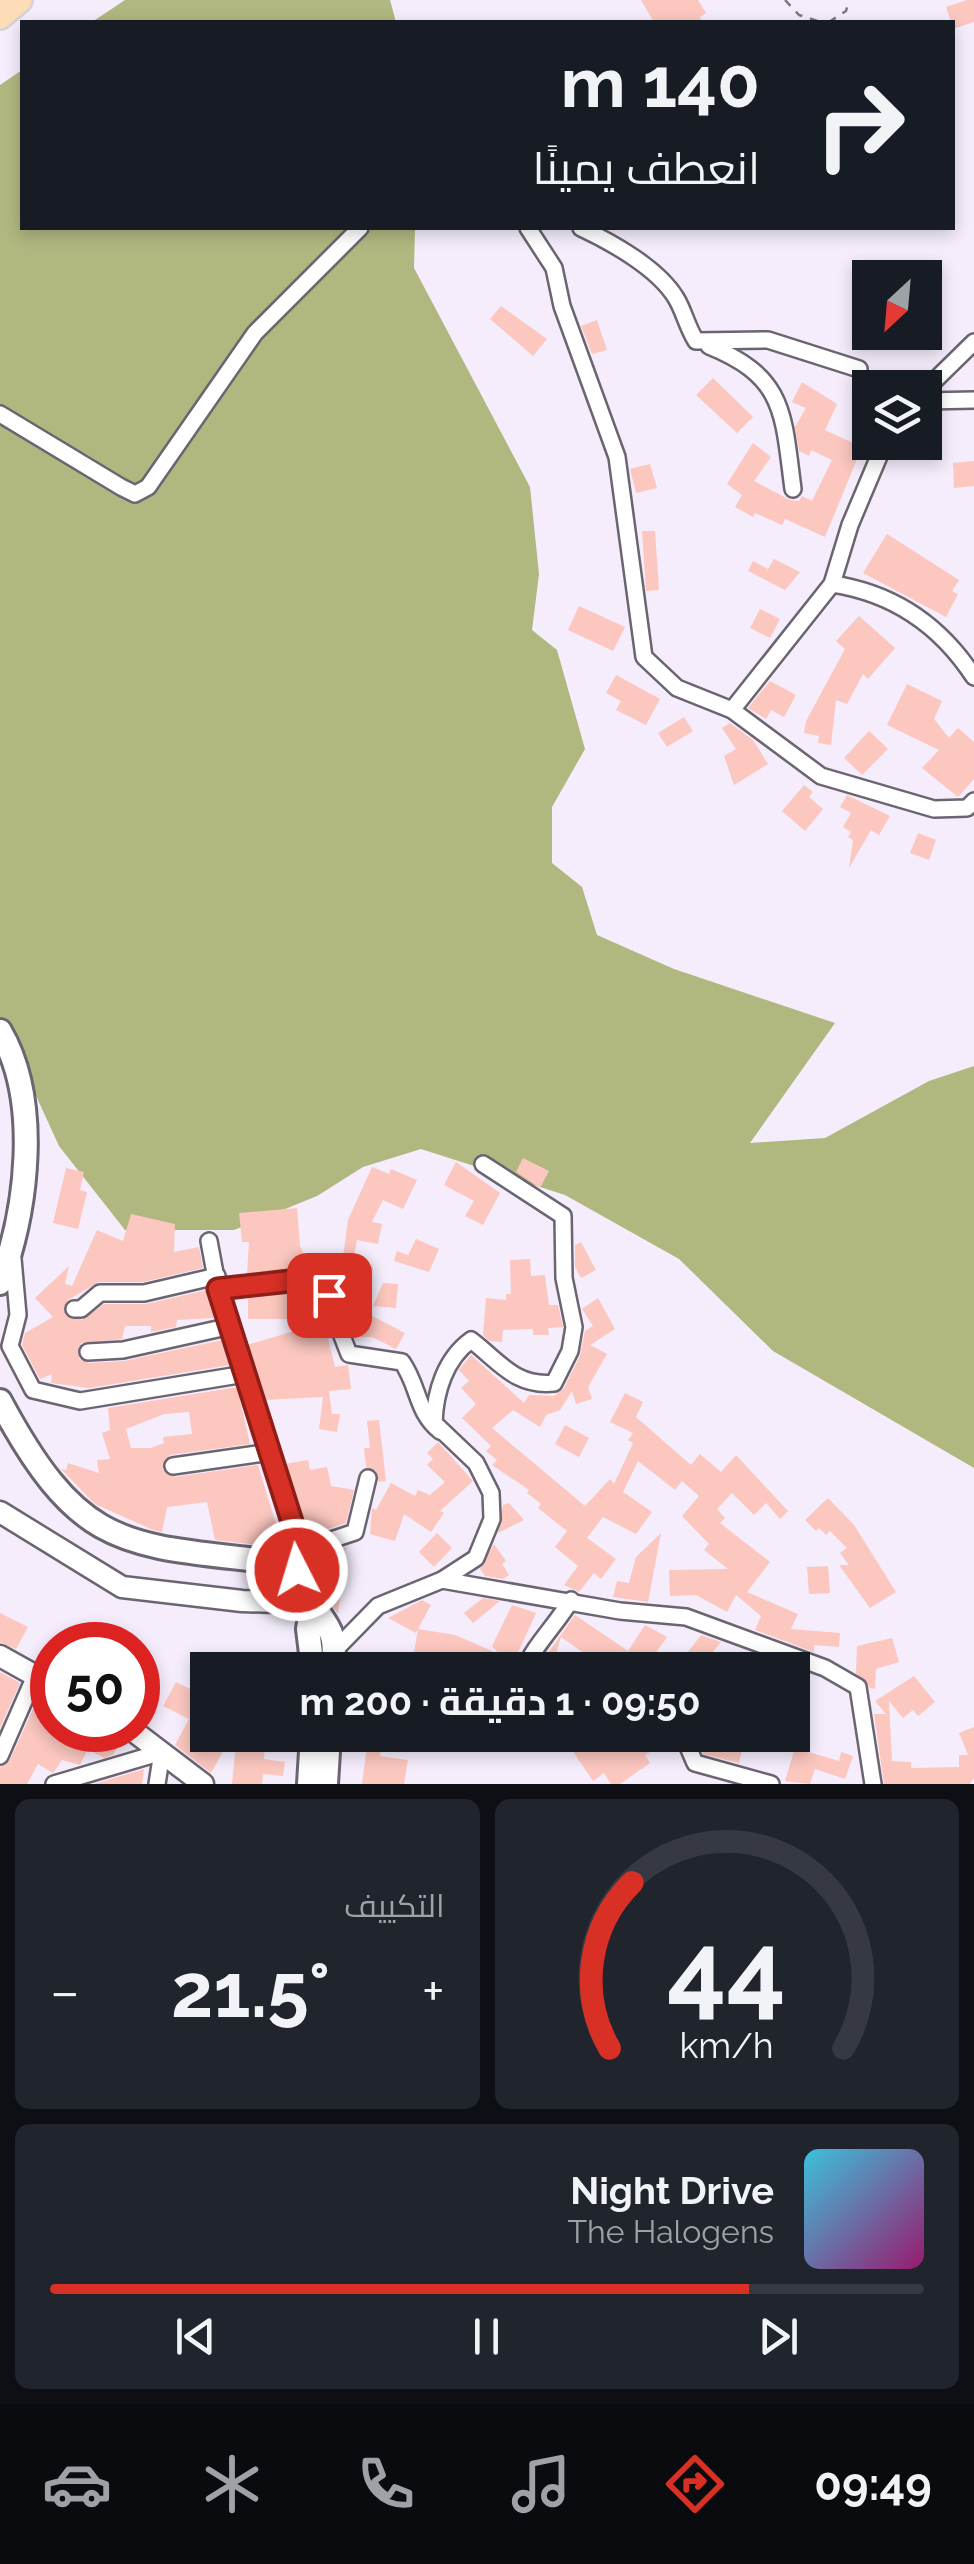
<!DOCTYPE html>
<html lang="ar">
<head>
<meta charset="utf-8">
<style>
  :root { --surface:#171b24; --page:#20242c; --text:#f1f3f6; --muted:#9ea1a6; --line:#363941; --accent:#d93025 }
  body { margin:0; font-family:Raleway,Cairo,sans-serif; background:var(--page); color:var(--text); direction:rtl; height:100vh; display:flex; flex-direction:column; font-size:38px; white-space:nowrap }
  * { box-sizing:border-box; margin:0 }
  p { font-size:32px; color:var(--muted) }
  .icon { flex:none; width:55px; height:55px; fill:none; stroke:currentColor; stroke-width:2; stroke-linecap:round; stroke-linejoin:round }
  .map { position:relative; height:1784px; overflow:hidden; direction:ltr }
  .details { display:flex; flex-direction:column; gap:15px; padding:15px; background:#0d0f14; flex:1 }
  .details>* { flex:none }
  .guide { position:absolute; left:20px; top:20px; width:935px; height:210px; border-radius:0px; box-shadow:0 5px 15px #0003; direction:rtl; background:#171b24; color:var(--text); overflow:hidden }
  .needle { width:65px; rotate:206deg }
  .tools { position:absolute; left:852px; top:260px; display:grid; gap:20px }
  .tools a { display:grid; place-items:center; width:90px; height:90px; border-radius:0px; background:var(--surface); box-shadow:0 5px 15px #0003; font-size:50px }
  .speed { position:absolute; left:30px; top:1622px; display:flex; gap:20px; font-size:50px; font-weight:700; text-align:center }
  .speed>* { display:grid; place-content:center; width:130px; height:130px; border-radius:50%; background:var(--surface); box-shadow:0 5px 15px #0003; line-height:1 }
  .speed .limit { border:15px solid #d22; background:#fff; color:#111 }
  .pin { position:absolute; display:grid; place-items:center; width:85px; height:85px; color:#fff; margin:-42px; border-radius:20px; box-shadow:0 5px 15px #0006 }
  .me { position:absolute; width:110px; margin:-55px; rotate:355deg; stroke-linejoin:round; filter:drop-shadow(0 0 8px #0008) }
  .turn { display:flex; align-items:center; gap:35px; height:210px; padding:0 30px; font-size:45px }
  .turn .icon { width:130px; height:130px; stroke-width:2.5 }
  .turn b { display:block; font-size:70px; line-height:85px }
  .big { font-size:75px; font-weight:700; line-height:1.1 }
  .details .card { flex:1; display:flex; flex-direction:column; justify-content:center; gap:15px; min-width:0; padding:0 35px; border-radius:15px; background:var(--page) }
  .details .dial { align-items:center; gap:0 }
  .dial svg { height:260px; overflow:visible; fill:none; stroke:var(--line); stroke-width:7; stroke-linecap:round; text-anchor:middle }
  .dial text { fill:var(--text); stroke:none }
  .song { display:flex; align-items:center; gap:30px }
  .cover { width:120px; height:120px; border-radius:15px; background:linear-gradient(135deg,hsl(190 70% 55%),hsl(320 70% 35%)) }
  .played { height:10px; border-radius:5px; background:linear-gradient(90deg,var(--accent) 80%,var(--line) 80%) }
  .keys { display:flex; justify-content:space-around; direction:ltr }
  .heat { display:flex; justify-content:space-between; align-items:center; font-size:55px; direction:ltr }
  .details .tiles { flex:1; display:grid; gap:15px; grid-template-columns:1fr 1fr }
  .card:last-child { grid-column:span 2 }
  .trip { position:absolute; left:190px; top:1652px; width:620px; height:100px; border-radius:0px; background:var(--surface); box-shadow:0 5px 15px #0003; font-weight:700; line-height:100px; text-align:center; direction:rtl }
  .tabs { display:flex; height:160px; justify-content:space-around; align-items:center; background:#090b0e; color:var(--muted) }
  .tabs .icon { width:70px; height:70px }
  .tabs .active { color:var(--accent) }
  .tabs b { font-size:45px; color:var(--text) }
  .map>svg:first-child { display:block }
</style>
</head>
<body>
<div class="map">
<svg width="974" height="1784" viewBox="0 0 974 1784">
  <rect width="100%" height="100%" fill="#f5edfc"/>
  <g fill="#b0b77f">
    <polygon points="125,0 390,0 396,22 92,22"/>
    <polygon points="22,70 22,228 415,228 414,268 530,487 539,574 532,630 557,650 585,749 552,807 552,863 582,887 597,935 674,969 835,1023 750,1143 825,1138 929,1081 974,1066 974,1468 773,1351 679,1259 565,1195 421,1149 363,1167 317,1196 234,1230 125,1230 59,1146 0,1017 0,85"/>
  </g>
  <g fill="#fbc7bf" fill-rule="evenodd">
    <polygon points="641,0 698,0 706,13 700,17 703,22 654,22"/>
    <polygon points="967,0 974,0 974,22 953,29 946,7"/>
    <polygon points="501,306 547,339 533,356 490,319"/>
    <polygon points="597,320 607,350 592,354 581,326"/>
    <polygon points="713,378 753,417 737,433 696,395"/>
    <polygon points="802,382 837,404 825,430 862,447 825,537 785,519 782,525 755,513 753,517 735,507 742,495 727,484 753,443 771,457 754,481 790,500 799,501 802,496 812,501 832,460 811,450 809,456 799,451 795,427 806,408 792,402"/>
    <polygon points="974,461 974,486 954,488 953,463"/>
    <polygon points="650,464 657,488 636,493 630,469"/>
    <polygon points="642,531 655,531 659,590 646,591"/>
    <polygon points="887,534 959,580 952,591 958,594 946,617 863,573"/>
    <polygon points="774,559 800,572 785,590 748,571 753,561 768,569"/>
    <polygon points="579,606 625,627 613,651 568,630"/>
    <polygon points="760,609 780,619 770,638 750,628"/>
    <polygon points="859,616 895,648 868,679 863,674 847,704 836,700 831,745 818,743 819,736 804,733 806,721 845,649 836,641"/>
    <polygon points="616,675 660,699 646,725 616,710 621,701 606,693"/>
    <polygon points="770,681 796,695 784,717 771,710 766,719 748,708"/>
    <polygon points="907,684 942,701 934,719 949,738 958,728 974,742 974,779 958,797 922,768 939,750 887,725"/>
    <polygon points="684,717 693,731 667,747 658,733"/>
    <polygon points="730,723 753,740 768,764 734,785 724,756 736,749 722,728"/>
    <polygon points="869,731 888,749 862,775 844,758"/>
    <polygon points="804,785 813,792 809,797 823,809 805,831 782,811"/>
    <polygon points="847,795 890,816 879,835 871,830 849,868 853,840 848,837 851,832 843,827 851,813 840,807"/>
    <polygon points="918,833 936,840 929,860 910,853"/>
    <polygon points="523,1158 549,1171 540,1188 516,1172"/>
    <polygon points="456,1162 500,1193 483,1225 465,1216 474,1201 444,1185"/>
    <polygon points="372,1167 389,1174 391,1169 417,1180 403,1209 383,1200 372,1222 382,1224 378,1244 357,1240 353,1260 373,1267 365,1305 347,1303 405,1333 396,1349 372,1337 355,1337 338,1294 348,1220"/>
    <polygon points="66,1168 84,1172 80,1190 87,1192 78,1229 53,1223"/>
    <polygon points="297,1208 300,1246 310,1267 247,1274 249,1242 242,1242 239,1213"/>
    <polygon points="131,1214 175,1224 174,1252 199,1247 203,1268 143,1282 99,1282 68,1300 65,1315 82,1320 104,1304 146,1304 207,1290 215,1318 177,1320 176,1327 151,1332 151,1326 125,1326 122,1339 81,1343 79,1359 89,1363 124,1361 222,1340 230,1365 89,1388 51,1383 52,1374 40,1379 22,1345 25,1333 53,1317 35,1298 69,1266 65,1284 72,1286 97,1230 123,1241"/>
    <polygon points="416,1239 439,1249 429,1272 394,1261 397,1251 408,1255"/>
    <polygon points="581,1242 596,1270 581,1278 575,1267 575,1245"/>
    <polygon points="530,1259 531,1276 545,1275 549,1305 558,1305 563,1327 548,1328 549,1335 533,1335 533,1329 503,1330 502,1342 489,1341 483,1335 486,1298 506,1300 506,1294 511,1294 510,1260"/>
    <polygon points="383,1283 398,1284 396,1308 373,1306"/>
    <polygon points="294,1293 294,1313 319,1308 323,1319 248,1319 248,1297"/>
    <polygon points="598,1298 615,1329 590,1345 607,1354 588,1387 592,1399 576,1404 572,1391 560,1410 546,1415 540,1427 513,1410 492,1428 585,1506 610,1479 614,1484 633,1443 628,1440 633,1433 610,1422 625,1393 643,1402 636,1417 691,1465 700,1454 721,1472 736,1455 788,1511 780,1519 766,1503 754,1515 732,1493 717,1509 725,1518 720,1523 770,1562 747,1592 798,1614 791,1629 840,1633 839,1647 814,1645 814,1652 755,1630 761,1616 736,1595 727,1612 696,1595 670,1596 669,1570 728,1569 704,1550 709,1544 682,1516 699,1496 682,1481 675,1490 638,1461 623,1492 652,1512 636,1534 603,1517 587,1538 616,1559 601,1579 594,1573 579,1592 564,1585 578,1566 555,1547 567,1531 538,1508 541,1504 527,1493 529,1490 492,1465 497,1460 486,1451 491,1446 462,1418 476,1404 461,1388 469,1381 459,1370 471,1355 524,1403 529,1395 554,1396 564,1388 580,1356 585,1331 593,1326 582,1309"/>
    <polygon points="324,1322 335,1367 348,1365 351,1389 329,1391 332,1414 340,1414 337,1432 319,1429 323,1397 265,1400 247,1345"/>
    <path d="M237 1387 250 1444 170 1455 162 1469 175 1477 258 1465 281 1541 260 1545 215 1540 207 1502 167 1507 162 1532 153 1530 95 1504 61 1469 66 1470 68 1463 99 1473 97 1460 110 1459 102 1433 110 1430 108 1408ZM189 1412 192 1434 163 1437 164 1443 151 1448H131L126 1429 164 1414Z"/>
    <polygon points="379,1420 386,1481 379,1482 376,1471 366,1467 364,1448 370,1448 367,1421"/>
    <polygon points="565,1425 589,1438 579,1457 555,1444"/>
    <polygon points="438,1442 473,1481 440,1511 444,1513 431,1532 404,1514 395,1541 370,1534 372,1508 376,1510 391,1483 415,1496 418,1490 430,1495 445,1482 427,1465 433,1459 427,1453"/>
    <polygon points="308,1460 310,1470 327,1467 331,1486 354,1490 346,1523 306,1536 285,1464"/>
    <polygon points="828,1498 854,1525 896,1592 870,1608 839,1565 849,1565 840,1553 847,1548 830,1531 826,1535 819,1528 816,1531 805,1520"/>
    <polygon points="509,1503 524,1520 498,1533 503,1505"/>
    <polygon points="437,1533 452,1548 434,1567 419,1552"/>
    <polygon points="661,1533 648,1602 613,1597 617,1581 629,1583 636,1557"/>
    <polygon points="494,1544 506,1561 502,1564 509,1575 503,1579 485,1576 480,1569"/>
    <polygon points="346,1547 341,1589 338,1614 326,1596 340,1590 325,1554"/>
    <polygon points="828,1566 830,1593 809,1594 807,1567"/>
    <polygon points="483,1598 500,1601 473,1623 464,1613"/>
    <polygon points="422,1600 431,1605 418,1629 455,1635 499,1654 492,1646 512,1605 536,1613 510,1670 406,1670 406,1658 413,1659 418,1629 416,1633 388,1618"/>
    <polygon points="0,1613 28,1627 16,1649 0,1642"/>
    <polygon points="575,1615 628,1651 645,1625 667,1637 644,1670 596,1670 588,1664 592,1659 561,1637 551,1670 536,1670"/>
    <polygon points="701,1635 721,1642 712,1653 718,1658 709,1670 674,1670"/>
    <polygon points="892,1638 899,1662 876,1669 875,1689 870,1688 856,1673 857,1646"/>
    <polygon points="748,1652 774,1661 770,1670 743,1663"/>
    <polygon points="0,1672 20,1683 0,1728"/>
    <polygon points="914,1676 935,1702 918,1716 913,1710 903,1718 889,1701 892,1761 911,1762 911,1768 959,1767 959,1755 968,1755 959,1733 974,1727 974,1778 970,1784 884,1784 874,1714 886,1714 875,1701"/>
    <polygon points="176,1682 208,1698 208,1735 232,1735 211,1773 175,1745 189,1719 163,1706"/>
    <polygon points="40,1694 52,1699 52,1730 118,1730 122,1739 113,1755 104,1758 88,1749 80,1765 62,1760 53,1773 38,1764 27,1784 0,1784 0,1767 10,1760"/>
    <polygon points="562,1735 677,1735 645,1755 650,1763 620,1784 611,1784 604,1773 593,1781"/>
    <polygon points="702,1735 745,1735 739,1763 703,1754"/>
    <polygon points="236,1744 265,1747 264,1759 285,1762 283,1776 263,1774 262,1784 232,1784"/>
    <polygon points="367,1746 381,1748 380,1756 408,1760 404,1784 362,1784"/>
    <polygon points="795,1748 839,1761 841,1752 853,1756 845,1779 815,1769 810,1784 785,1781"/>
    <polygon points="144,1769 142,1784 94,1784"/>
  </g>
  <g fill="none" stroke-linecap="round" stroke-linejoin="round">
    <g stroke="#6b6471" stroke-width="20">
      <g id="minor">
        <polyline points="528,228 554,268 562,306 617,457 644,657 677,688 732,710 821,776 934,809 967,808 974,801"/>
        <path d="M581 228C611 242 658 268 676 298 684 311 687 327 696 341L768 340 859 369"/>
        <path d="M709 346C786 377 783 414 793 489"/>
        <polyline points="925,390 974,342"/>
        <polyline points="925,401 974,400"/>
        <polyline points="0,414 121,487 135,494 148,487 255,333 360,228"/>
        <path d="M832 584C893 593 940 625 974 677"/>
        <polyline points="732,710 832,584 850,525 885,442"/>
        <polyline points="209,1241 218,1289 293,1528 298,1551 289,1564"/>
        <polyline points="13,1259 18,1315 10,1346 33,1390 80,1401 245,1374"/>
        <path d="M218 1289 290 1281 322 1284 349 1354 402 1362C419 1386 416 1412 440 1431"/>
        <polyline points="74,1309 81,1309 100,1293 144,1293 217,1276"/>
        <polyline points="88,1352 123,1350 231,1326"/>
        <polyline points="173,1466 271,1452"/>
        <polyline points="298,1551 355,1532 368,1478"/>
        <path d="M442 1580 476 1558 492 1519 491 1493 476 1463 434 1423C435 1392 445 1359 471 1340 500 1362 515 1387 554 1383L570 1351 574 1327 564 1278 563 1216 483 1164"/>
        <polyline points="334,1651 378,1606 442,1580 620,1611 686,1617 825,1668 858,1687 873,1784"/>
        <path d="M524 1670C535 1644 556 1625 571 1600"/>
        <polyline points="686,1742 695,1763 771,1784"/>
        <polyline points="0,1756 35,1676"/>
        <polyline points="54,1784 162,1752 157,1784"/>
      </g>
    </g>
    <g stroke="#6b6471" stroke-width="25">
      <g id="tertiary">
        <polyline points="0,1512 122,1587 242,1601 312,1603"/>
        <polyline points="0,1656 52,1685"/>
        <polyline points="132,1730 203,1784"/>
      </g>
    </g>
    <g stroke="#6b6471" stroke-width="28">
      <g id="secondary">
        <path d="M0 1031C41 1101 27 1210 0 1283"/>
        <path d="M0 1401C84 1558 128 1543 289 1564 303 1574 304 1590 313 1604 332 1633 336 1633 333 1670"/>
        <polyline points="312,1603 308,1629 313,1670"/>
        <polyline points="309,1784 312,1735"/>
        <polyline points="326,1784 329,1735"/>
      </g>
    </g>
    <g stroke="#d4d4d5" stroke-width="30">
      <polyline id="primary" points="0,16 19,0"/>
    </g>
    <g stroke="#7b7680" stroke-width="2.5" stroke-dasharray="8 8" stroke-linecap="butt">
      <polyline points="785,0 799,15 821,22"/>
      <polyline points="829,22 846,11 849,0"/>
    </g>
    <use href="#minor" stroke="#fff" stroke-width="15"/>
    <use href="#tertiary" stroke="#fff" stroke-width="20"/>
    <use href="#secondary" stroke="#fff" stroke-width="22"/>
    <use href="#primary" stroke="#fdddb7" stroke-width="25"/>
  </g>
  <g fill="none" stroke-linecap="round" stroke-linejoin="round">
    <g stroke="#8d1f18" stroke-width="25">
      <polyline id="route" points="297,1570 289,1564 298,1551 294,1528 218,1289 290,1281 322,1284 329,1295"/>
    </g>
    <use href="#route" stroke="#d93025" stroke-width="18"/>
  </g>
</svg>
<div class="tools">
<a><svg class="needle" viewBox="-14 -14 28 28"><path d="M0-13l5 13h-10z" fill="#e53935"/><path d="M0 13l5-13h-10z" fill="#9ea1a6"/></svg></a>
<a><svg class="icon" aria-label="layers" viewBox="0 0 24 24"><path d="M12 4l9 5-9 5-9-5zM3 14l9 5 9-5"/></svg></a>
</div>
<div class="speed"><div class="limit">50</div></div>
<div class="pin" style="left:329px;top:1295px;background:#d93025"><svg class="icon" aria-label="arrive" viewBox="0 0 24 24"><path d="M6 21V4h12l-3 4 3 4H6"/></svg></div>
<svg class="me" style="left:297px;top:1570px" viewBox="-20 -20 40 40"><circle r="17" fill="#d93025" stroke="#fff" stroke-width="3"/><path d="M0-11L8 9 0 5-8 9z" fill="#fff"/></svg>
<div class="trip">09:50 · 1 دقيقة · 200 m</div>
<div class="guide">
<div class="turn"><svg class="icon" aria-label="right" viewBox="0 0 24 24"><path d="M7 20v-9h11M14 6l5 5-5 5"/></svg><div><b>140 m</b>انعطف يمينًا</div></div>
</div>
</div>
<section class="details">
<div class="tiles">
<div class="card dial"><svg viewBox="0 0 100 80">
<path d="M14 69A42 42 0 1 1 86 69"/>
<path d="M14 69A42 42 0 0 1 21 18" stroke="#d93025"/>
<text x="50" y="56" font-size="32" font-weight="700">44</text>
<text x="50" y="72" font-size="11">km/h</text>
</svg></div>
<div class="card"><p>التكييف</p>
<div class="heat"><a>−</a><b class="big">21.5°</b><a>+</a></div>
</div>
<div class="card">
<div class="song"><i class="cover"></i><div><b>Night Drive</b><p>The Halogens</p></div></div>
<div class="played"></div>
<div class="keys"><svg class="icon" aria-label="previous" viewBox="0 0 24 24"><path d="M18 5L8 12l10 7zM5 5v14"/></svg><svg class="icon" aria-label="pause" viewBox="0 0 24 24"><path d="M8 5v14M16 5v14"/></svg><svg class="icon" aria-label="next" viewBox="0 0 24 24"><path d="M6 5l10 7-10 7zM19 5v14"/></svg></div>
</div>
</div>
</section>
<nav class="tabs">
<b>09:49</b>
<svg class="icon active" aria-label="directions" viewBox="0 0 24 24"><path d="M12 3l9 9-9 9-9-9zM9 14v-3h6M13 9l2 2-2 2"/></svg>
<svg class="icon" aria-label="music" viewBox="0 0 24 24"><path d="M9 18V5l10-2v13"/><circle cx="6" cy="18" r="3"/><circle cx="16" cy="16" r="3"/></svg>
<svg class="icon" aria-label="phone" viewBox="0 0 24 24"><path d="M5 4h4l2 5-3 2q2 4 5 5l2-3 5 2v4C11 20 4 13 5 4z"/></svg>
<svg class="icon" aria-label="climate" viewBox="0 0 24 24"><path d="M12 3v18M4 7l16 10M4 17L20 7"/></svg>
<svg class="icon" aria-label="car" viewBox="0 0 24 24"><path d="M5 17H2v-5l4-1 3-4h7l3 4 3 1v5h-3M9 17h6M6 11h13"/><circle cx="7" cy="17" r="2"/><circle cx="17" cy="17" r="2"/></svg>
</nav>
</body>
</html>
